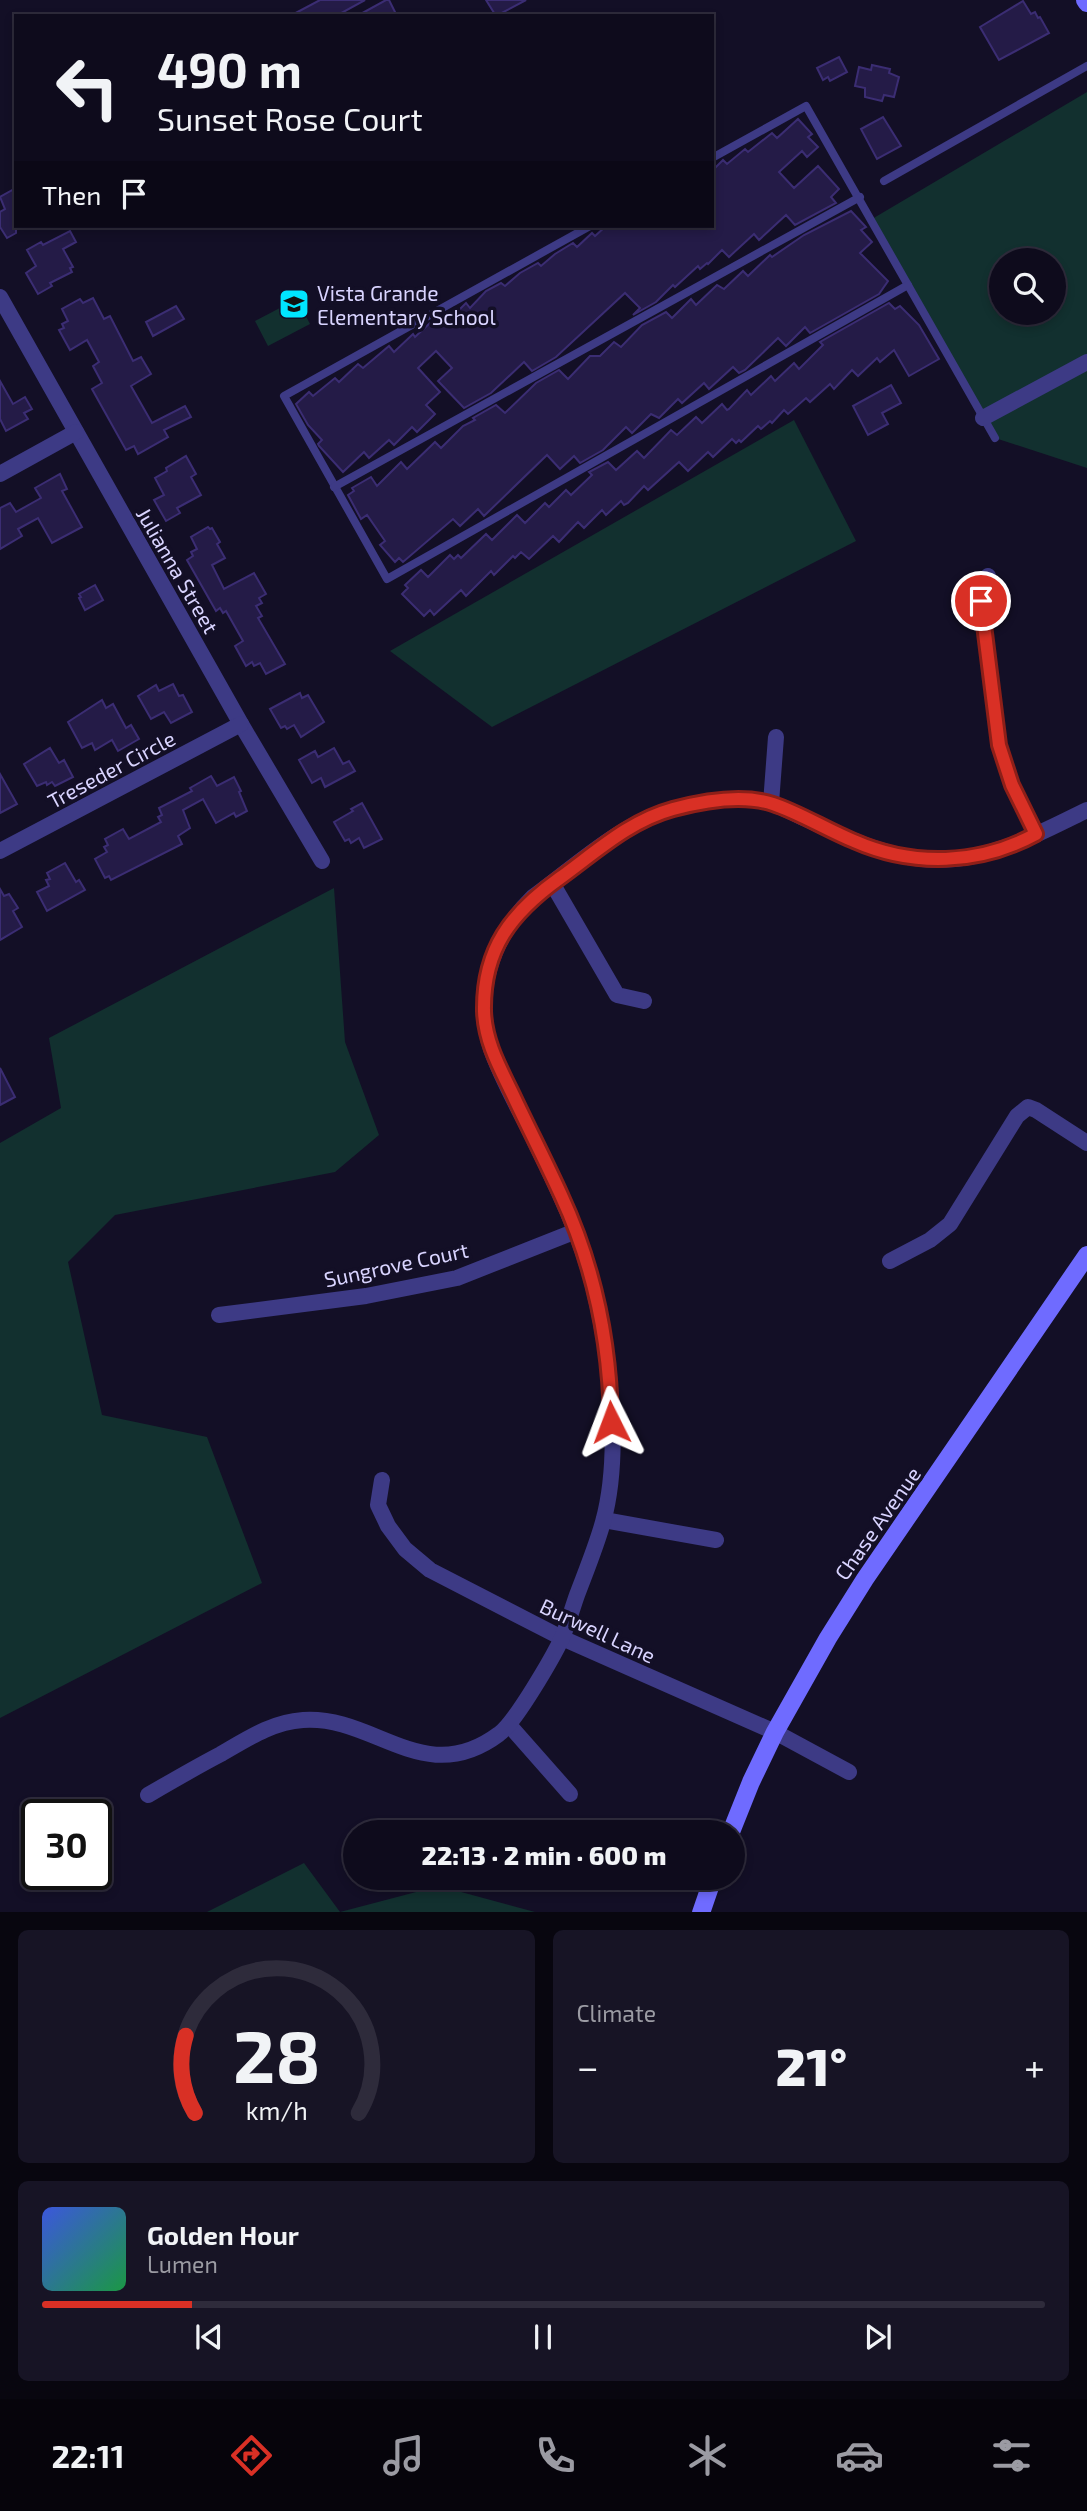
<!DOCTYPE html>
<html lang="en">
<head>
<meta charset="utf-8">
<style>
  :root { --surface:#0e0b1c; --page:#171425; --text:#f1f3f6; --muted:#9b9ba3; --line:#2e2b3b; --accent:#d93025 }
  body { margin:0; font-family:"Exo 2",sans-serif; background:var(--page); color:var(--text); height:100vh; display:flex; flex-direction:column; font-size:26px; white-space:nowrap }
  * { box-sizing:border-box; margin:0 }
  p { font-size:23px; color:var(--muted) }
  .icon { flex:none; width:38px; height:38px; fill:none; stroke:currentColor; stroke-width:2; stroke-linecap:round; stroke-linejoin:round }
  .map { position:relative; height:1912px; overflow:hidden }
  .panel { display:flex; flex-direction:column; gap:18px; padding:18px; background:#08060f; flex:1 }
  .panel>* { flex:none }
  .banner { position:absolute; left:14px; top:14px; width:700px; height:214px; border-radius:0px; box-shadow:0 4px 10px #0003,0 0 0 2px var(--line); background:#0e0b1c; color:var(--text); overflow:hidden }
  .buttons { position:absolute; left:989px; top:248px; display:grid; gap:14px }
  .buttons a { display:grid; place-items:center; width:77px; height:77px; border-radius:50%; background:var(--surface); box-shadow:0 4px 10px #0003,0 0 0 2px var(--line); font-size:35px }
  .speed { position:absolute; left:21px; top:1799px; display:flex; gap:14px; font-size:35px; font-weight:700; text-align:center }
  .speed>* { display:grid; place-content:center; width:91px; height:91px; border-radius:50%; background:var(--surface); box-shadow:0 4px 10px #0003,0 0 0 2px var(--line); line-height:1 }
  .speed .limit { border:4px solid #111; border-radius:10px; background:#fff; color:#111 }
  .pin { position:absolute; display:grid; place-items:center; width:60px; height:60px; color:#fff; margin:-30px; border:4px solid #fff; border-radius:50%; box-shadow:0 2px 7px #0007 }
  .me { position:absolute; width:77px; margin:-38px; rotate:357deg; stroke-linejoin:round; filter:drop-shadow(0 0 5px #0008) }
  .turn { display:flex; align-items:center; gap:24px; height:147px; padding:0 28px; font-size:32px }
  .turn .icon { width:91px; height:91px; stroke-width:2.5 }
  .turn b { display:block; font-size:49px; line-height:60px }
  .then { display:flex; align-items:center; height:66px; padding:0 28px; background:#0003; gap:14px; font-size:26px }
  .big { font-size:52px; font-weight:800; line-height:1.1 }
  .panel .card { flex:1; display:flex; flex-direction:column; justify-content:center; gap:10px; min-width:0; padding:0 24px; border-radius:10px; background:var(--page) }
  .panel .dial { align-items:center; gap:0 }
  .dial svg { height:182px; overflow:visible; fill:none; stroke:var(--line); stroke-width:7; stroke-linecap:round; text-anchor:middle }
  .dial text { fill:var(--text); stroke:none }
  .song { display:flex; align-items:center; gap:21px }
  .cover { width:84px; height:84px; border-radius:10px; background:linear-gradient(135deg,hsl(230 70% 55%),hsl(140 70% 35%)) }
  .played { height:7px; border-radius:4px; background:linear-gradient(90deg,var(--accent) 15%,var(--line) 15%) }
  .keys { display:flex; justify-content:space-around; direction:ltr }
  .heat { display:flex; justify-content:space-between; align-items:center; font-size:38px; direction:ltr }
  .panel .tiles { flex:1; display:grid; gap:18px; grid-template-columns:1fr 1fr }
  .card:last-child { grid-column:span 2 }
  .trip { position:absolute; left:343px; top:1820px; width:402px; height:70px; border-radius:35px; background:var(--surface); box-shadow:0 4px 10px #0003,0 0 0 2px var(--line); font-weight:800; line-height:70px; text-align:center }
  .dock { display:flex; height:112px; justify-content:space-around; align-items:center; background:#06040b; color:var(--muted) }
  .dock .icon { width:49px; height:49px }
  .dock .selected { color:var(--accent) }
  .dock b { font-size:32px; color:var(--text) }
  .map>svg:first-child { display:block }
</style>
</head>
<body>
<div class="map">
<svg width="1087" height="1913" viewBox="0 0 1087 1913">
  <rect width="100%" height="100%" fill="#130f26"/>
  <g fill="#12302f" fill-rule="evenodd">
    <path d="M1087 92V468L995 438 872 219ZM1001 261H1054V313H1001Z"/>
    <polygon points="297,299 310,324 268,346 255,321"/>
    <polygon points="794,420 856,541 492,727 390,651"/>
    <polygon points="334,888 345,1042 379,1135 335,1172 115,1215 68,1262 102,1415 207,1437 262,1583 0,1718 0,1143 61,1108 49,1038"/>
    <polygon points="304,1863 340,1912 439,1886 535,1912 207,1912"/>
  </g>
  <g fill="#241b47" stroke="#3b2d73" stroke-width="2">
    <polygon points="320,0 365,0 336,16 290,16"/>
    <polygon points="386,0 389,0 397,16 357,16"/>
    <polygon points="486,0 526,0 496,16"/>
    <polygon points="1023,1 1031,14 1035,12 1038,18 1040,17 1049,33 999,60 980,27"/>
    <polygon points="839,57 847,72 830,81 828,77 823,80 817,68"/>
    <polygon points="872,65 890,69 889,73 899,77 894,97 884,95 882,101 865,97 865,88 855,86 859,67 871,70"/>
    <polygon points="883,117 901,146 877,159 861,129"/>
    <polygon points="798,119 812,134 808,137 818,147 807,157 802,151 779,172 794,188 818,166 839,189 831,197 836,203 795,225 786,215 759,240 754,234 729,257 722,250 708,264 707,263 700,269 698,266 675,287 673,285 656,302 633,315 640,308 625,293 556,357 532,371 524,362 491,393 464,408 438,381 452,368 436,351 418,368 440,392 426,405 435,414 417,432 412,427 394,445 389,440 369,458 364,452 343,472 319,446 318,444 322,440 308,425 296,404 309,392 313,396 335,378 339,382 358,364 363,368 389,346 394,352 413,334 415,337 430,323 435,326 448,313 452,317 466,303 470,308 486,291 501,283 505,286 520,273 538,263 541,266 555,254 573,243 577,247 592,233 595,236 606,226 712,226 712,171 723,160 727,164 745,149 748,152 772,133 777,138"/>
    <polygon points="16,188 16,233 7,238 0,227 0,212 5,209 0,197"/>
    <polygon points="851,211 866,227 861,230 872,242 860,253 888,281 879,294 810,333 805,327 786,346 778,338 745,370 739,373 733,367 709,389 704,383 682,403 678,399 659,418 651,414 632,433 626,427 603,450 580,463 574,456 560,469 547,455 484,516 478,509 460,526 453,519 403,562 399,558 395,562 380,545 385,541 367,515 361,519 348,495 354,491 352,488 371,477 377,486 401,462 407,469 435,442 441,448 463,426 475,420 473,418 496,405 505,413 536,383 559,370 568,379 590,356 600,356 614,342 621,347 642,325 666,312 672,318 691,299 696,305 717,285 724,289 743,271 748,276 770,255 772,257 804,235"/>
    <polygon points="70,231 76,242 63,249 73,267 70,268 72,272 50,283 52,286 38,294 26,273 36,266 27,250 41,242 43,245"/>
    <polygon points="93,298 104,319 110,316 133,361 141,357 151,374 131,386 152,423 185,406 191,417 164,430 168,437 138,454 134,446 126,450 92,389 102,383 93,366 99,362 87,340 70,350 59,330 64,328 62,324 68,321 62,309 80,299 83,303"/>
    <polygon points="889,303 895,309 900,306 919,325 939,359 909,376 894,350 880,362 877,358 858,376 852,370 834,389 830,384 810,402 806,398 788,414 784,410 772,423 770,421 761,429 758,426 741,442 739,440 736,443 732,439 713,457 708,452 688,471 679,462 648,490 644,486 628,503 624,505 621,501 606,515 602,510 584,528 578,522 559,542 553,536 529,559 521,552 515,558 513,556 494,575 491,571 466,596 461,590 434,615 430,610 424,616 402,594 408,588 405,585 421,570 428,577 450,555 454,559 458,555 461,558 486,534 492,540 517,515 525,523 545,503 549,507 566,490 571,495 592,475 589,472 608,462 616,470 637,451 644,458 671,430 677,435 696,417 702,423 722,404 727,410 729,409 747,390 751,395 771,376 775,381 794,363 799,369 823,345 820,342"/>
    <polygon points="176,306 184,319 153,336 146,322"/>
    <polygon points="0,381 13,404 25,397 32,409 24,413 28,419 6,431 0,419"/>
    <polygon points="891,385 901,403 882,413 888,424 868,435 853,406"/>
    <polygon points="186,456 196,474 191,477 201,495 177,508 180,513 166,521 154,500 164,495 155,478 167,471 166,468"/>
    <polygon points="60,474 67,489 62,491 82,527 52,543 38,518 18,529 22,536 0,549 0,508 10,503 16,512 41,498 35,488"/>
    <polygon points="208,527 210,529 212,528 220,542 217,544 225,558 212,565 224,589 254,573 266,594 259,598 262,603 256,606 262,616 258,618 285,664 266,674 260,663 254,666 252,662 246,666 235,646 243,641 226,611 223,613 220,608 216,611 187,560 193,556 191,552 197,549 191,537"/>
    <polygon points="95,585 103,600 85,610 79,598 81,597 79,594"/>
    <polygon points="173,684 179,696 183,695 192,712 171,723 164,712 151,719 138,696 156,685 159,691"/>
    <polygon points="300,693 302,698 308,695 324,722 301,737 294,725 287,729 285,726 281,728 270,709"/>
    <polygon points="102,700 106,708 113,704 126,728 131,725 139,739 118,751 112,740 95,750 92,743 82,748 68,722"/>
    <polygon points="50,748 59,763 64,760 73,777 55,786 52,782 47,785 46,782 37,786 24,764"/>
    <polygon points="334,748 343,764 349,761 355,771 325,787 321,778 312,783 299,760 315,751 318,757"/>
    <polygon points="0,774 17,804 0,813"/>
    <polygon points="211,776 217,786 234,777 241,791 239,792 247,811 236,817 234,813 216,823 203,799 183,810 190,828 178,836 182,844 111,880 109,876 105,878 95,859 107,852 104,847 108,845 105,839 123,829 129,839 161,822 158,817 162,815 159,808 192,791 190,788"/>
    <polygon points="362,803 382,839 364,848 359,838 351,843 349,839 345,841 334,822 353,811 351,809"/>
    <polygon points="65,863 76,882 79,880 85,890 47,911 37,892 49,886 46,880 50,879 47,873"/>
    <polygon points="0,889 4,896 9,894 18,908 13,911 22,927 0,940"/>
    <polygon points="0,1068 15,1097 0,1105"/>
  </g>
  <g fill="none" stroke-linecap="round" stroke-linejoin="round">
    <g stroke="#3d3a85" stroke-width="8">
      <polyline points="712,158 806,106 995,438"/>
      <polyline points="884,181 1087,66"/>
      <polyline points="590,226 284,396 387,579 908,285"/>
      <polyline points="334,487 860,197"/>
    </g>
    <g stroke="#3d3a85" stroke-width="16">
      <polyline points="0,297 241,724 322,861"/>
      <polyline points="983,418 1087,362"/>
      <polyline points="0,474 76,432"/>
      <polyline points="988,576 981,601 999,745 1012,785 1036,834"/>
      <polyline points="771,803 776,737"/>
      <polyline points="0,851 241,724"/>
      <polyline points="552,883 617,995 644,1001"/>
      <polyline points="890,1261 930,1240 950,1224 1017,1116 1028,1107 1036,1110 1087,1143"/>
      <polyline points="219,1315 366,1296 457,1278 576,1231"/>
      <polyline points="382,1480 378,1505 388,1526 405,1549 430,1570 562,1638 775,1732 849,1772"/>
      <polyline points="604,1520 716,1540"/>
      <polyline points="510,1726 570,1794"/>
      <path d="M148 1795C172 1781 196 1767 221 1754 247 1739 272 1722 303 1720 375 1715 424 1790 499 1734 515 1723 553 1657 562 1638 568 1624 572 1609 577 1595 586 1571 596 1547 603 1522 622 1453 610 1354 593 1286 580 1235 558 1189 535 1142 521 1112 502 1081 491 1049 473 993 492 937 533 897 577 865 620 824 672 809 702 801 743 794 772 804 784 808 795 814 806 819 849 839 889 859 937 860 993 860 1039 833 1087 810"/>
    </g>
    <g stroke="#6f6bff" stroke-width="18">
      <polyline points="1085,0 1087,3"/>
      <polyline points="731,1832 751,1782 775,1732 828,1638 865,1579 1087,1255"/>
      <polyline points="701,1913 713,1878"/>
    </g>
  </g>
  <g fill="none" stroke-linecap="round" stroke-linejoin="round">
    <g stroke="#8d1f18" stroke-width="18">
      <path id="route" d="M611 1422C610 1345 594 1266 561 1195 546 1162 529 1129 513 1095 500 1068 485 1042 484 1011 483 949 511 913 560 878 596 852 629 821 673 809 703 801 743 794 773 804 800 813 827 830 854 841 913 867 979 865 1036 834L1012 785 999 745 981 601"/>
    </g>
    <use href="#route" stroke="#d93025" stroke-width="12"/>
  </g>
  <defs>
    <g id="school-square" transform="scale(1.575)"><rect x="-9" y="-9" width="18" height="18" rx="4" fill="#00e5ff" stroke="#130f26"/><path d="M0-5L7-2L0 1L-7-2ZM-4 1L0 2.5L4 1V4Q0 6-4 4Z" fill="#111"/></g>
  </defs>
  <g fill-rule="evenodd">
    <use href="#school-square" x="294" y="304"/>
  </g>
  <g text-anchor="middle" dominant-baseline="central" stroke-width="7" stroke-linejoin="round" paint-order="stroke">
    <g font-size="21" fill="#d9d4ff" stroke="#130f26" text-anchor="start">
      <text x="317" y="292">Vista Grande<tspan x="317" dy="24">Elementary School</tspan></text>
    </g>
    <g font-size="21" fill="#d9d4ff" stroke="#130f26">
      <text transform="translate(178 570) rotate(60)">Julianna Street</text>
      <text transform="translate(111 769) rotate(-28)">Treseder Circle</text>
      <text transform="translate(396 1264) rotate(-12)">Sungrove Court</text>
      <text transform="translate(877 1523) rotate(-55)">Chase Avenue</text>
      <text transform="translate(598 1630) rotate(25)">Burwell Lane</text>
    </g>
  </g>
</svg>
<div class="buttons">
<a><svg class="icon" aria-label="search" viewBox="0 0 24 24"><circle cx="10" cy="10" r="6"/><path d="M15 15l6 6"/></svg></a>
</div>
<div class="speed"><div class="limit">30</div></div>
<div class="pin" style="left:981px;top:601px;background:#d93025"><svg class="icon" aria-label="arrive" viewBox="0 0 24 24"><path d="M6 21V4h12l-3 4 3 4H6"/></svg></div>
<svg class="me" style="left:611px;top:1422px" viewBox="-20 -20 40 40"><path d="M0-17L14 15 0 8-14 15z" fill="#d93025" stroke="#fff" stroke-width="4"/></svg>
<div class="trip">22:13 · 2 min · 600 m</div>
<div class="banner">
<div class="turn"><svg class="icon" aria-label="left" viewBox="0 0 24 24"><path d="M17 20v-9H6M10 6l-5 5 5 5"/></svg><div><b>490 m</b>Sunset Rose Court</div></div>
<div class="then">Then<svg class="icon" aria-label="arrive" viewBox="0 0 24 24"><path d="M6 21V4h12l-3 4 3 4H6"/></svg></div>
</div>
</div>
<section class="panel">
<div class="tiles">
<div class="card dial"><svg viewBox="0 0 100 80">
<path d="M14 69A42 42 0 1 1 86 69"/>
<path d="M14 69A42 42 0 0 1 10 35" stroke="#d93025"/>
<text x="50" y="56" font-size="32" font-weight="700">28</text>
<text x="50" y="72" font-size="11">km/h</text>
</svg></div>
<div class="card"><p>Climate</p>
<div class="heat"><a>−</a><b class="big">21°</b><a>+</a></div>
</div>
<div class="card">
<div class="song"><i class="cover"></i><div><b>Golden Hour</b><p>Lumen</p></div></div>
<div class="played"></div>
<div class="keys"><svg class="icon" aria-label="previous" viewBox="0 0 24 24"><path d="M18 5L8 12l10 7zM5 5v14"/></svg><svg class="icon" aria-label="pause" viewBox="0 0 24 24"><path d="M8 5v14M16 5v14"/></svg><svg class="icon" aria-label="next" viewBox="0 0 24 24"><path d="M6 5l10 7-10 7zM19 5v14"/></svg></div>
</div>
</div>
</section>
<nav class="dock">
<b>22:11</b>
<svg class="icon selected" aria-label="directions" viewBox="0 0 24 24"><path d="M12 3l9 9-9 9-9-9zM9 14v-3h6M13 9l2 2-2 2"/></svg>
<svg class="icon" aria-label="music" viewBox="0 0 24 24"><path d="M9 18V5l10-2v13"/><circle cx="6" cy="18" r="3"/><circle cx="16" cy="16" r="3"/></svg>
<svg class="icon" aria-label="phone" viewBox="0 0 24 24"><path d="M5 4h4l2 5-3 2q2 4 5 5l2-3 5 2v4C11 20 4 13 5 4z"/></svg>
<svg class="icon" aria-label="climate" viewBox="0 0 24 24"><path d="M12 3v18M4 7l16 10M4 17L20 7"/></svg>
<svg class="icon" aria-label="car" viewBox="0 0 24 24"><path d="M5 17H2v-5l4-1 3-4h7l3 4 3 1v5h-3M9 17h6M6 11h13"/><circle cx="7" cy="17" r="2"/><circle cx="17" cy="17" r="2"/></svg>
<svg class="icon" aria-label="filters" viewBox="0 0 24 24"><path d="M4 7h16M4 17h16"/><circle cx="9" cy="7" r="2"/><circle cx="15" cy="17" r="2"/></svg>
</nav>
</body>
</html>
